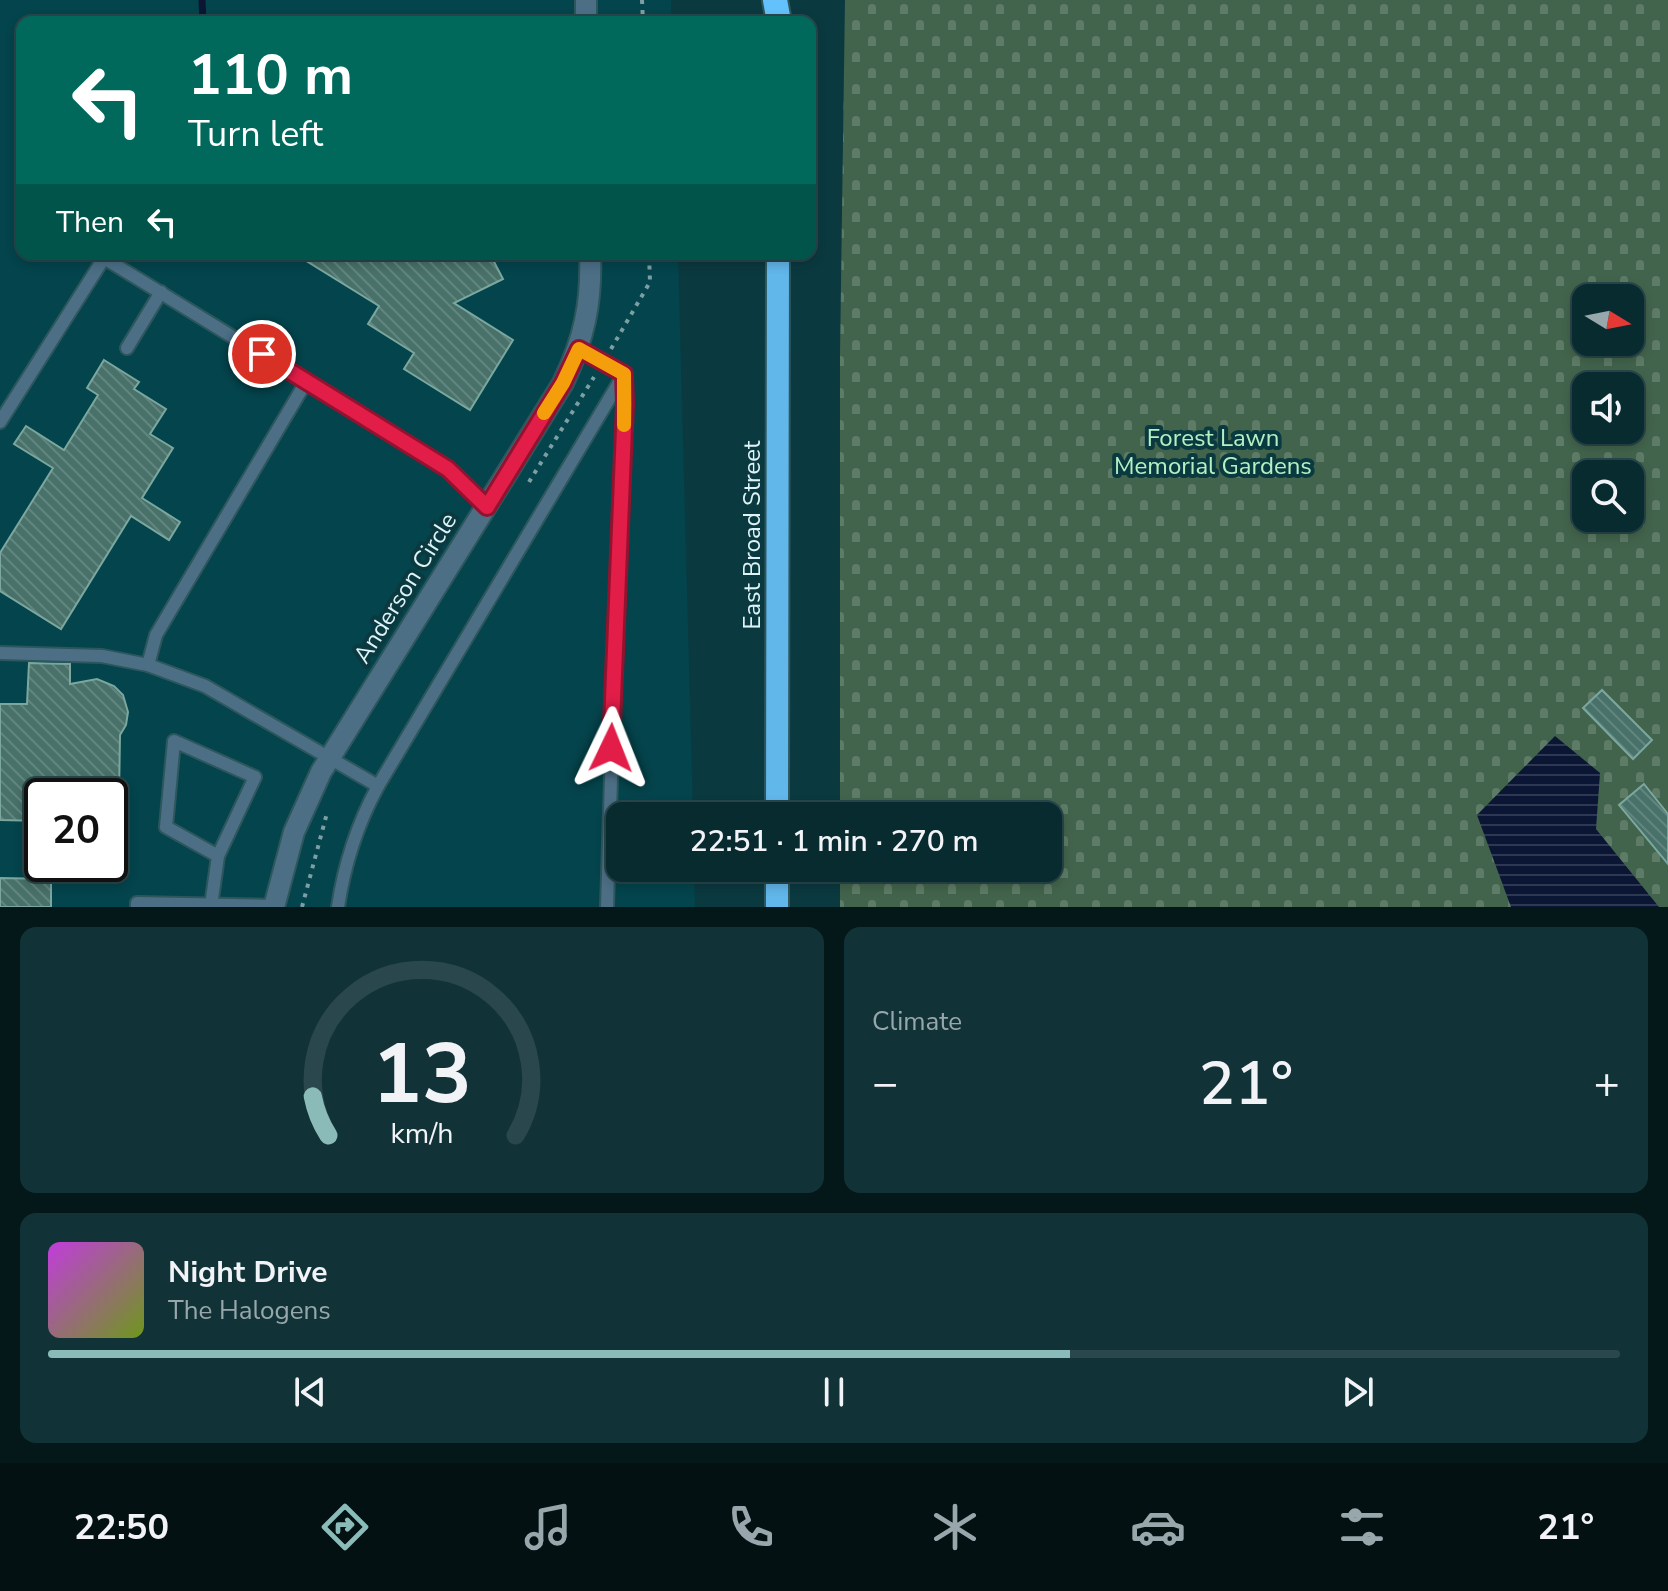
<!DOCTYPE html>
<html lang="en">
<head>
<meta charset="utf-8">
<style>
  :root { --surface:#082b30; --page:#113338; --text:#f1f3f6; --muted:#98a7ab; --line:#29474c; --accent:#8bbbb9 }
  body { margin:0; font-family:"Nunito Sans",sans-serif; background:var(--page); color:var(--text); height:100vh; display:flex; flex-direction:column; font-size:30px; white-space:nowrap }
  * { box-sizing:border-box; margin:0 }
  p { font-size:26px; color:var(--muted) }
  .icon { flex:none; width:44px; height:44px; fill:none; stroke:currentColor; stroke-width:2; stroke-linecap:round; stroke-linejoin:round }
  .map { position:relative; height:907px; overflow:hidden }
  .details { display:flex; flex-direction:column; gap:20px; padding:20px; background:#04181a; flex:1 }
  .details>* { flex:none }
  .banner { position:absolute; left:16px; top:16px; width:800px; height:244px; border-radius:16px; box-shadow:0 4px 12px #0003,0 0 0 2px var(--line); background:#00695c; color:#fff; overflow:hidden }
  .needle { width:52px; rotate:100deg }
  .controls { position:absolute; left:1572px; top:284px; display:grid; gap:16px }
  .controls a { display:grid; place-items:center; width:72px; height:72px; border-radius:16px; background:var(--surface); box-shadow:0 4px 12px #0003,0 0 0 2px var(--line); font-size:40px }
  .speed { position:absolute; left:24px; top:778px; display:flex; gap:16px; font-size:40px; font-weight:700; text-align:center }
  .speed>* { display:grid; place-content:center; width:104px; height:104px; border-radius:50%; background:var(--surface); box-shadow:0 4px 12px #0003,0 0 0 2px var(--line); line-height:1 }
  .speed .limit { border:4px solid #111; border-radius:12px; background:#fff; color:#111 }
  .pin { position:absolute; display:grid; place-items:center; width:68px; height:68px; color:#fff; margin:-34px; border:4px solid #fff; border-radius:50%; box-shadow:0 2px 8px #0007 }
  .me { position:absolute; width:88px; margin:-44px; rotate:2deg; stroke-linejoin:round; filter:drop-shadow(0 0 6px #0008) }
  .turn { display:flex; align-items:center; gap:28px; height:168px; padding:0 40px; font-size:36px }
  .turn .icon { width:104px; height:104px; stroke-width:2.5 }
  .turn b { display:block; font-size:56px; line-height:68px }
  .then { display:flex; align-items:center; height:76px; padding:0 40px; background:#0003; gap:16px; font-size:30px }
  .big { font-size:60px; font-weight:600; line-height:1.1 }
  .details .tile { flex:1; display:flex; flex-direction:column; justify-content:center; gap:12px; min-width:0; padding:0 28px; border-radius:16px; background:var(--page) }
  .details .dial { align-items:center; gap:0 }
  .dial svg { height:208px; overflow:visible; fill:none; stroke:var(--line); stroke-width:7; stroke-linecap:round; text-anchor:middle }
  .dial text { fill:var(--text); stroke:none }
  .song { display:flex; align-items:center; gap:24px }
  .cover { width:96px; height:96px; border-radius:12px; background:linear-gradient(135deg,hsl(290 70% 55%),hsl(80 70% 35%)) }
  .played { height:8px; border-radius:4px; background:linear-gradient(90deg,var(--accent) 65%,var(--line) 65%) }
  .keys { display:flex; justify-content:space-around; direction:ltr }
  .heat { display:flex; justify-content:space-between; align-items:center; font-size:44px; direction:ltr }
  .details .tiles { flex:1; display:grid; gap:20px; grid-template-columns:1fr 1fr }
  .tile:last-child { grid-column:span 2 }
  .trip { position:absolute; left:606px; top:802px; width:456px; height:80px; border-radius:16px; background:var(--surface); box-shadow:0 4px 12px #0003,0 0 0 2px var(--line); font-weight:600; line-height:80px; text-align:center }
  .dock { display:flex; height:128px; justify-content:space-around; align-items:center; background:#031113; color:var(--muted) }
  .dock .icon { width:56px; height:56px }
  .dock .current { color:var(--accent) }
  .dock b { font-size:36px; color:var(--text) }
  .map>svg:first-child { display:block }
</style>
</head>
<body>
<div class="map">
<svg width="1668" height="907" viewBox="0 0 1668 907">
  <defs>
    <pattern id="cemetery-stones" width="16" height="16" patternUnits="userSpaceOnUse" patternTransform="scale(2)"><rect width="16" height="16" fill="#43644c"/><path d="M2 7V4a2 2 0 0 1 4 0v3zM10 15v-3a2 2 0 0 1 4 0v3z" fill="#5e7b67"/></pattern>
    <pattern id="water-rules" width="6" height="5" patternUnits="userSpaceOnUse" patternTransform="scale(2)"><rect width="6" height="5" fill="#0b1634"/><path d="M0 2.5h6" fill="none" stroke="#2e3852"/></pattern>
    <pattern id="building-back-hatch" width="6" height="6" patternUnits="userSpaceOnUse" patternTransform="scale(2)"><rect width="6" height="6" fill="#487169"/><path d="M-1 5l2 2M0 0l6 6M5-1l2 2" fill="none" stroke="#62867f"/></pattern>
  </defs>
  <rect width="100%" height="100%" fill="#0b3940"/>
  <path fill="#04444c" fill-rule="evenodd" d="M0 0H671V22H22V254H678L693 816H620V868H694L695 907H0ZM42 796H110V864H42Z"/>
  <path fill="url(#cemetery-stones)" fill-rule="evenodd" d="M845 0H1668V907H840V868H1048V816H840V356ZM1586 298H1630V342H1586ZM1586 386H1630V430H1586ZM1586 474H1630V518H1586Z"/>
  <polygon fill="url(#water-rules)" points="1555,736 1600,773 1596,829 1659,907 1511,907 1477,815"/>
  <g fill="none" stroke-linecap="round" stroke-linejoin="round">
    <polyline stroke="#0b1634" stroke-width="7" points="202,0 203,22"/>
  </g>
  <g fill="url(#building-back-hatch)" stroke="#7ca79e" stroke-width="2">
    <polygon points="295,254 490,254 503,279 454,303 513,340 470,410 404,369 414,353 368,324 379,306"/>
    <polygon points="104,360 139,382 134,389 166,409 150,434 173,448 142,498 180,522 169,540 131,516 61,629 0,591 0,553 53,468 14,444 26,426 64,450 98,395 87,388"/>
    <polygon points="29,663 70,664 70,684 97,679 114,686 123,695 128,712 126,725 120,735 119,796 42,796 42,821 0,820 0,704 27,704"/>
    <polygon points="1602,690 1652,740 1633,759 1583,708"/>
    <polygon points="1644,784 1668,814 1668,864 1619,805"/>
    <polygon points="0,878 51,879 51,907 0,907"/>
  </g>
  <g fill="none" stroke-linecap="round" stroke-linejoin="round">
    <g stroke="#2d575d" stroke-width="16">
      <g id="service">
        <polyline points="127,348 161,292"/>
        <polyline points="0,422 104,258 448,469 487,507"/>
        <polyline points="0,653 102,656 148,665 205,686 378,786 624,374 579,349"/>
        <polyline points="148,665 156,635 306,382"/>
        <polyline points="211,906 218,856 255,777 174,741 166,827 218,856"/>
        <polyline points="137,907 137,903 274,906"/>
        <path d="M338 907C344 866 358 823 378 786"/>
        <polyline points="607,907 617,586 625,404 624,374"/>
      </g>
    </g>
    <g stroke="#2d575d" stroke-width="24">
      <g id="minor">
        <polyline points="586,0 586,22"/>
        <path d="M274 907 294 832 321 772 563 383C584 339 592 303 590 254"/>
      </g>
    </g>
    <g stroke="#2d575d" stroke-width="26">
      <g id="trunk">
        <polyline points="777,816 778,254"/>
        <polyline points="777,907 777,868"/>
      </g>
    </g>
    <g stroke="#2d575d" stroke-width="28">
      <polyline id="motorway" points="775,0 779,22"/>
    </g>
    <g stroke="#7d9ea3" stroke-width="4" stroke-dasharray="4 6" stroke-linecap="butt">
      <polyline points="642,0 643,22"/>
      <polyline points="611,349 650,282 649,254"/>
      <polyline points="529,482 594,377"/>
      <polyline points="302,907 327,813"/>
    </g>
    <use href="#service" stroke="#4c6f86" stroke-width="12"/>
    <use href="#minor" stroke="#4c6f86" stroke-width="20"/>
    <use href="#trunk" stroke="#61b6ea" stroke-width="22"/>
    <use href="#motorway" stroke="#64c1fb" stroke-width="24"/>
  </g>
  <g fill="none" stroke-linecap="round" stroke-linejoin="round">
    <g stroke="#92132f" stroke-width="20">
      <polyline id="route" points="262,354 448,469 487,507 563,383 579,349 624,374 625,404 611,748"/>
    </g>
    <use href="#route" stroke="#e11d48" stroke-width="14"/>
    <polyline stroke="#f59e0b" stroke-width="14" points="544,413 563,383 579,349 624,374 624,425"/>
  </g>
  <g text-anchor="middle" dominant-baseline="central" stroke-width="8" stroke-linejoin="round" paint-order="stroke">
    <g font-size="24" fill="#b2f2c2" stroke="#0b3940">
      <text x="1213" y="438">Forest Lawn<tspan x="1213" dy="28">Memorial Gardens</tspan></text>
    </g>
    <g font-size="24" fill="#ddf3f7" stroke="#0b3940">
      <text transform="translate(752 535) rotate(-90)">East Broad Street</text>
      <text transform="translate(405 588) rotate(-58)">Anderson Circle</text>
    </g>
  </g>
</svg>
<div class="controls">
<a><svg class="needle" viewBox="-14 -14 28 28"><path d="M0-13l5 13h-10z" fill="#e53935"/><path d="M0 13l5-13h-10z" fill="#98a7ab"/></svg></a>
<a><svg class="icon" aria-label="sound" viewBox="0 0 24 24"><path d="M4 9h4l5-4v14l-5-4H4zM17 9q2 3 0 6"/></svg></a>
<a><svg class="icon" aria-label="search" viewBox="0 0 24 24"><circle cx="10" cy="10" r="6"/><path d="M15 15l6 6"/></svg></a>
</div>
<div class="speed"><div class="limit">20</div></div>
<div class="pin" style="left:262px;top:354px;background:#d93025"><svg class="icon" aria-label="arrive" viewBox="0 0 24 24"><path d="M6 21V4h12l-3 4 3 4H6"/></svg></div>
<svg class="me" style="left:611px;top:748px" viewBox="-20 -20 40 40"><path d="M0-17L14 15 0 8-14 15z" fill="#e11d48" stroke="#fff" stroke-width="4"/></svg>
<div class="trip">22:51 · 1 min · 270 m</div>
<div class="banner">
<div class="turn"><svg class="icon" aria-label="left" viewBox="0 0 24 24"><path d="M17 20v-9H6M10 6l-5 5 5 5"/></svg><div><b>110 m</b>Turn left</div></div>
<div class="then">Then<svg class="icon" aria-label="left" viewBox="0 0 24 24"><path d="M17 20v-9H6M10 6l-5 5 5 5"/></svg></div>
</div>
</div>
<section class="details">
<div class="tiles">
<div class="tile dial"><svg viewBox="0 0 100 80">
<path d="M14 69A42 42 0 1 1 86 69"/>
<path d="M14 69A42 42 0 0 1 8 54" stroke="#8bbbb9"/>
<text x="50" y="56" font-size="32" font-weight="700">13</text>
<text x="50" y="72" font-size="11">km/h</text>
</svg></div>
<div class="tile"><p>Climate</p>
<div class="heat"><a>−</a><b class="big">21°</b><a>+</a></div>
</div>
<div class="tile">
<div class="song"><i class="cover"></i><div><b>Night Drive</b><p>The Halogens</p></div></div>
<div class="played"></div>
<div class="keys"><svg class="icon" aria-label="previous" viewBox="0 0 24 24"><path d="M18 5L8 12l10 7zM5 5v14"/></svg><svg class="icon" aria-label="pause" viewBox="0 0 24 24"><path d="M8 5v14M16 5v14"/></svg><svg class="icon" aria-label="next" viewBox="0 0 24 24"><path d="M6 5l10 7-10 7zM19 5v14"/></svg></div>
</div>
</div>
</section>
<nav class="dock">
<b>22:50</b>
<svg class="icon current" aria-label="directions" viewBox="0 0 24 24"><path d="M12 3l9 9-9 9-9-9zM9 14v-3h6M13 9l2 2-2 2"/></svg>
<svg class="icon" aria-label="music" viewBox="0 0 24 24"><path d="M9 18V5l10-2v13"/><circle cx="6" cy="18" r="3"/><circle cx="16" cy="16" r="3"/></svg>
<svg class="icon" aria-label="phone" viewBox="0 0 24 24"><path d="M5 4h4l2 5-3 2q2 4 5 5l2-3 5 2v4C11 20 4 13 5 4z"/></svg>
<svg class="icon" aria-label="climate" viewBox="0 0 24 24"><path d="M12 3v18M4 7l16 10M4 17L20 7"/></svg>
<svg class="icon" aria-label="car" viewBox="0 0 24 24"><path d="M5 17H2v-5l4-1 3-4h7l3 4 3 1v5h-3M9 17h6M6 11h13"/><circle cx="7" cy="17" r="2"/><circle cx="17" cy="17" r="2"/></svg>
<svg class="icon" aria-label="filters" viewBox="0 0 24 24"><path d="M4 7h16M4 17h16"/><circle cx="9" cy="7" r="2"/><circle cx="15" cy="17" r="2"/></svg>
<b>21°</b>
</nav>
</body>
</html>
